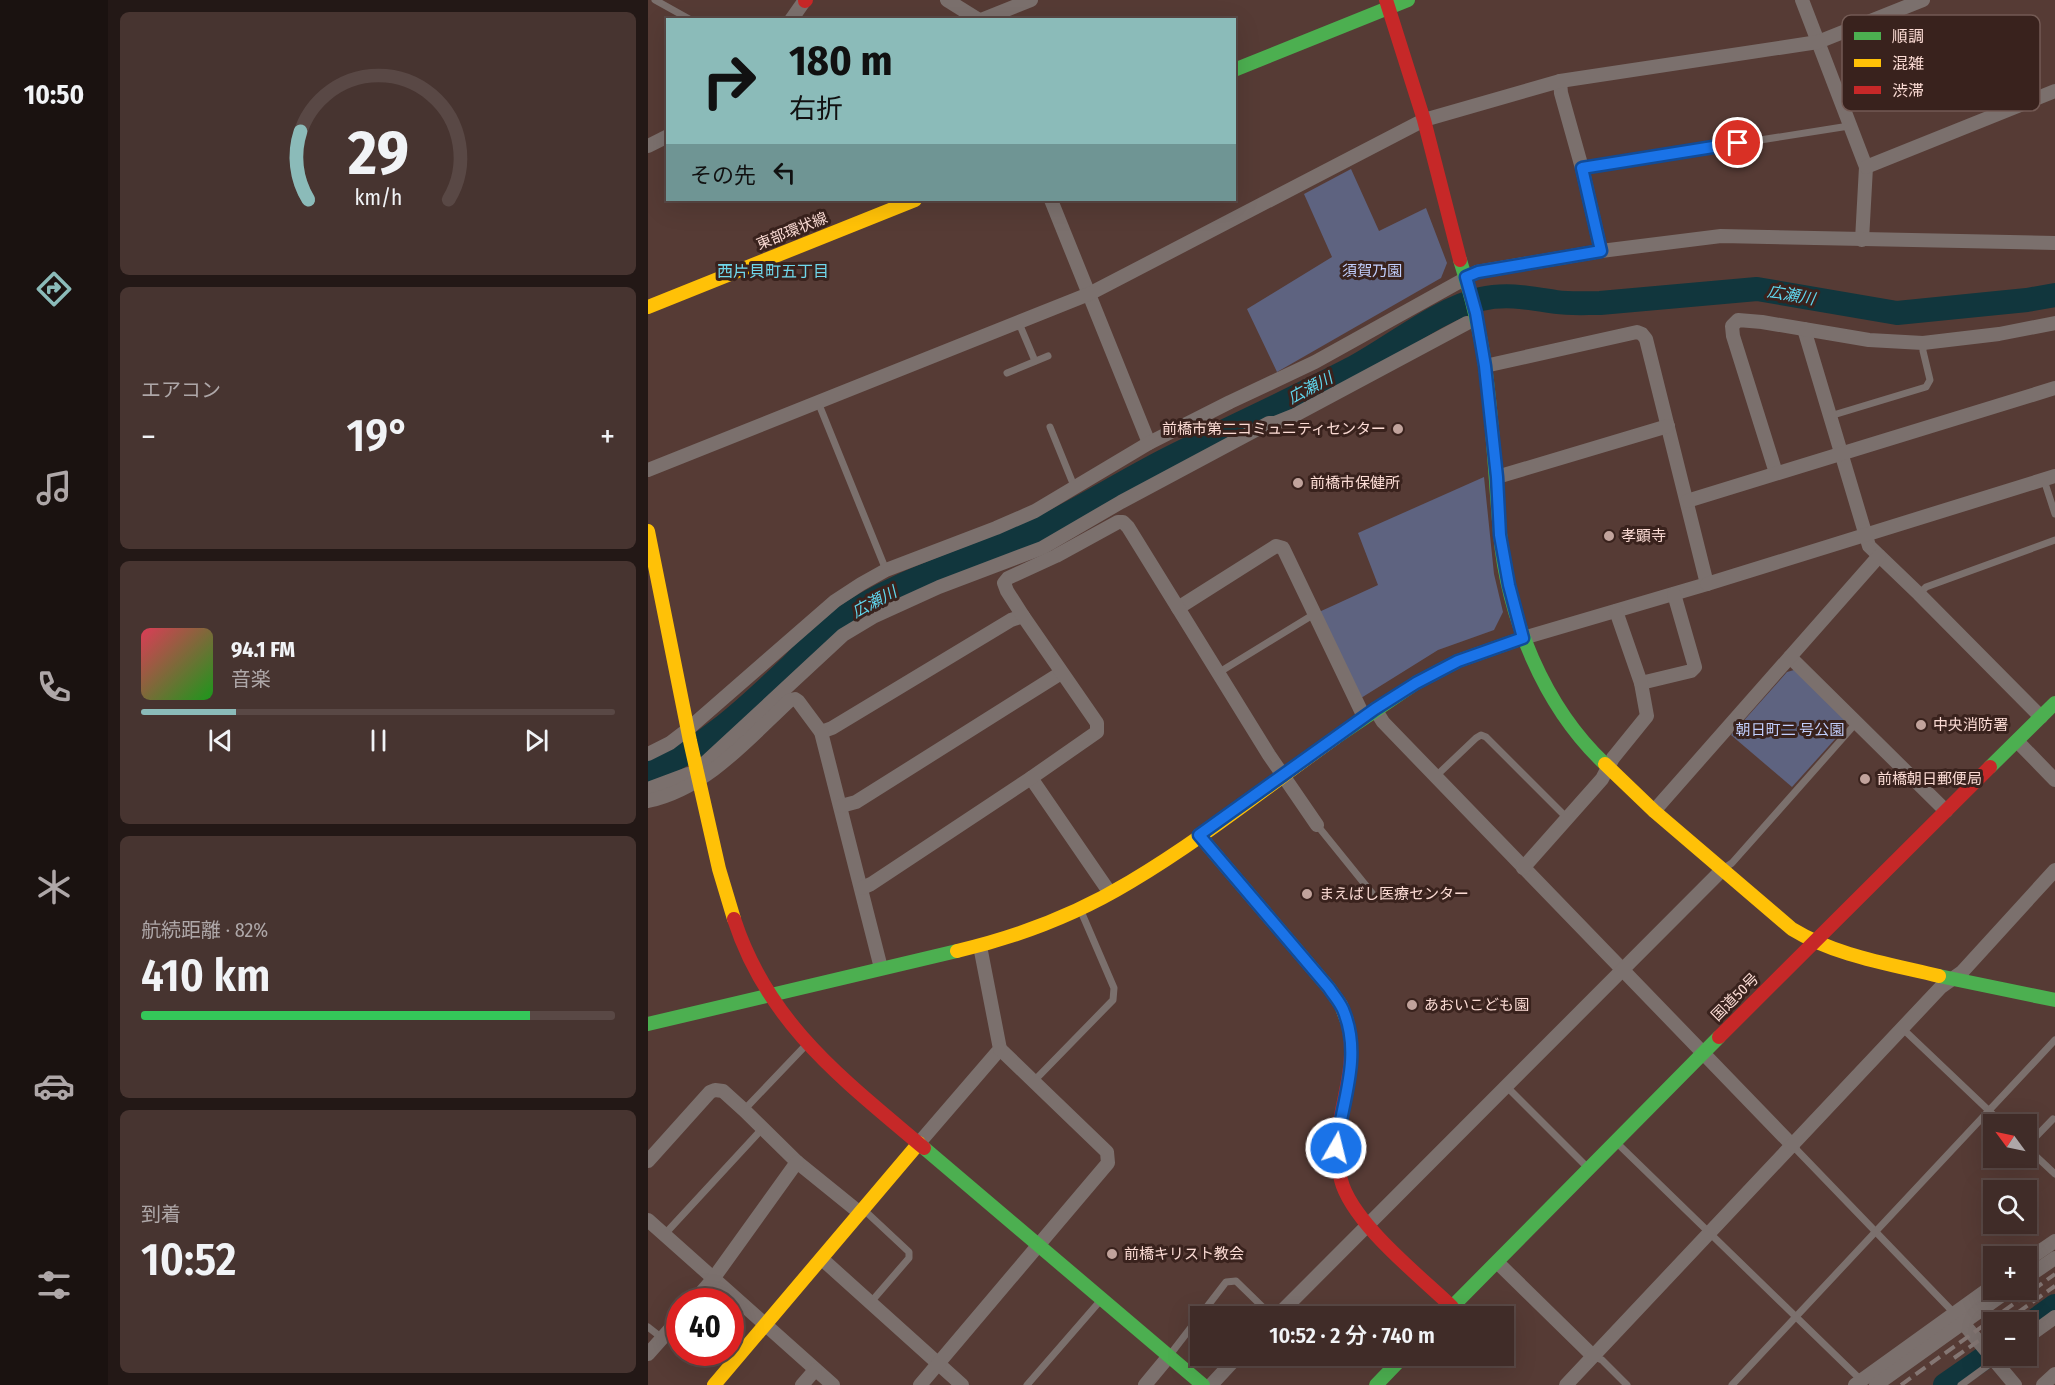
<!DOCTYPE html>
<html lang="ja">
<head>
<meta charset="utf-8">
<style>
  :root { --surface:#402c28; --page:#473430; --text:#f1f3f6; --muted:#aea7a8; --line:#594845; --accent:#8bbbb9 }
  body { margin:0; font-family:"Fira Sans Condensed","Noto Sans JP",sans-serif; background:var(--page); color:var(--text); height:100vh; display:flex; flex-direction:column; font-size:22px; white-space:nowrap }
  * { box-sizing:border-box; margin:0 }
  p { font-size:20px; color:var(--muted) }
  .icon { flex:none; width:33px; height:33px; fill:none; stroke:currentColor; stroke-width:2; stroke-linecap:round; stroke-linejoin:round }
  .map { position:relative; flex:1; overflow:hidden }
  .sheet { display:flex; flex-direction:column; gap:12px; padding:12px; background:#231816; width:540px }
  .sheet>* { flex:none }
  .top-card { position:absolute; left:18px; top:18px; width:570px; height:183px; border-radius:0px; box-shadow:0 6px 24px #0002,0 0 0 2px var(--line); background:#8bbbb9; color:#111; overflow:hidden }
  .needle { width:39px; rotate:303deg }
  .tools { position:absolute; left:1335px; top:1114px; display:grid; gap:12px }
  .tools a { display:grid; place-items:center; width:54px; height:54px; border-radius:0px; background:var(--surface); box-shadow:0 6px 24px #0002,0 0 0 2px var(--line); font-size:30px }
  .speed { position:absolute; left:18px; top:1288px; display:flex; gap:12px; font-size:30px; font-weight:700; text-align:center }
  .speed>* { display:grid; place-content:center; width:78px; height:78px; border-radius:50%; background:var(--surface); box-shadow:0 6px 24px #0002,0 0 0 2px var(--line); line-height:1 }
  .speed .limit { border:9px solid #d22; background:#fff; color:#111 }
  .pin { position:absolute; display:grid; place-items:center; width:51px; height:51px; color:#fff; margin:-26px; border:3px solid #fff; border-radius:50%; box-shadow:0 2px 6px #0007 }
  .me { position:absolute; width:66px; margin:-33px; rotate:8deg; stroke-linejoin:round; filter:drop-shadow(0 0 4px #0008) }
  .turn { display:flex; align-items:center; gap:21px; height:126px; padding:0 24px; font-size:27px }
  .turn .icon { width:78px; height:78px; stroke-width:2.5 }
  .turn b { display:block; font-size:42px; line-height:51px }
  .then { display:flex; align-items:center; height:57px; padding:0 24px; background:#0003; gap:12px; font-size:22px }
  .big { font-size:45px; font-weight:600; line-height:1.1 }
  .sheet .tile { flex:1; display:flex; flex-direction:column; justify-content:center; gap:9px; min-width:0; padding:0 21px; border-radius:9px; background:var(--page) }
  .sheet .dial { align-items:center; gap:0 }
  .dial svg { height:156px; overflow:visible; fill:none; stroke:var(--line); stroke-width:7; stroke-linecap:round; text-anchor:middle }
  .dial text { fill:var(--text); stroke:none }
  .song { display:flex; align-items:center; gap:18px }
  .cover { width:72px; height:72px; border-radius:9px; background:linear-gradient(135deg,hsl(350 70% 55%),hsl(120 70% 35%)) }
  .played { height:6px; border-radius:3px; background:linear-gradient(90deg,var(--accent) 20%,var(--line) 20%) }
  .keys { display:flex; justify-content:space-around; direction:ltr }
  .heat { display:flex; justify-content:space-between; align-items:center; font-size:33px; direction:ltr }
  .charge { height:9px; border-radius:4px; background:linear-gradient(90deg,#34c759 82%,var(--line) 0) }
  .trip { position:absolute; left:542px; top:1306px; width:324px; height:60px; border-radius:0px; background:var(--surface); box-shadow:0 6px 24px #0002,0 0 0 2px var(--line); font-weight:600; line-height:60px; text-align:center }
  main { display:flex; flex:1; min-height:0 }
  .dock { display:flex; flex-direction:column; width:108px; justify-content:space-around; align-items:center; background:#1a1210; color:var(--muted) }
  .dock .icon { width:42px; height:42px }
  .dock .selected { color:var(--accent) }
  .dock b { font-size:27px; color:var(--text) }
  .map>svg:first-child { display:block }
</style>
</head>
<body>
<main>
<nav class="dock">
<b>10:50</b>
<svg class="icon selected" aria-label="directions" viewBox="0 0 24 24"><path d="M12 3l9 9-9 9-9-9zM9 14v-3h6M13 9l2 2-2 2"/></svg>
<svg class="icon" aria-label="music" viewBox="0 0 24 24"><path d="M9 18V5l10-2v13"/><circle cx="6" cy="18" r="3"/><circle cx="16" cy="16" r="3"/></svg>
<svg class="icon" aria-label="phone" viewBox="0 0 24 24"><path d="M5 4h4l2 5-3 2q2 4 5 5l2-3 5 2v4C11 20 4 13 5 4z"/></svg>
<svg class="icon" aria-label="climate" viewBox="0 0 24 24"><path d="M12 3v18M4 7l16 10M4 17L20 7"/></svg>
<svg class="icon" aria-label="car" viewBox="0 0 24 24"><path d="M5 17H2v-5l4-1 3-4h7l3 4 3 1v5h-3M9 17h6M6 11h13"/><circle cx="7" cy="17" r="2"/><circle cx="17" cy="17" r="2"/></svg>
<svg class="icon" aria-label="filters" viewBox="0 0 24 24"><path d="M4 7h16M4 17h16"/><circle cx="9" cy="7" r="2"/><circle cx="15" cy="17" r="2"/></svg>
</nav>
<section class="sheet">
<div class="tile dial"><svg viewBox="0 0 100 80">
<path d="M14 69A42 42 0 1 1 86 69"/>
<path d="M14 69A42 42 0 0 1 10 34" stroke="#8bbbb9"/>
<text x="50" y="56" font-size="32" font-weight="700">29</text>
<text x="50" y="72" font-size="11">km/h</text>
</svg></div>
<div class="tile"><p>エアコン</p>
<div class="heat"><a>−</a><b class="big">19°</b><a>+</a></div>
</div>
<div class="tile">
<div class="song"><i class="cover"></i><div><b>94.1 FM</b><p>音楽</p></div></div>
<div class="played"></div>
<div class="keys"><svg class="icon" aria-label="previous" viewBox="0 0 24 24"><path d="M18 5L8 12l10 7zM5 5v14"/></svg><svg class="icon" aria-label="pause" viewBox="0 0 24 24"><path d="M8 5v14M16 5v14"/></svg><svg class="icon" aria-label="next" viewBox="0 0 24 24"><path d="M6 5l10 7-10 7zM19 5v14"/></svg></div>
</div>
<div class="tile"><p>航続距離 · 82%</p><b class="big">410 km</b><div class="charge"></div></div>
<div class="tile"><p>到着</p><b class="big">10:52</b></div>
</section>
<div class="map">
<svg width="1407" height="1385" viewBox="0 0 1407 1385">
  <rect width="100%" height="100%" fill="#563b35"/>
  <g fill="#5e6380">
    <polygon points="703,169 731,231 778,208 799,263 793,278 629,372 599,309 684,257 656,194"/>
    <polygon points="836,477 846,574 855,612 846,630 790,650 713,698 671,612 730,585 710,533"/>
    <polygon points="1146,670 1198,719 1197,728 1144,787 1083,735 1139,672"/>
  </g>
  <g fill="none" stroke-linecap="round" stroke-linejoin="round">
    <g stroke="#11363d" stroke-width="24">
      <path d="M0 772C56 749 100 707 143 666 158 651 173 633 191 621 254 575 334 559 403 523 442 503 479 480 518 460 579 429 642 401 703 369 741 349 792 308 833 299 859 293 882 298 908 302 923 304 937 303 952 303L1109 289 1249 313 1379 300 1407 295"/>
      <polyline points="1378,1327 1407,1306"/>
      <polyline points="1297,1385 1346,1351"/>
    </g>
    <g stroke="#7b706d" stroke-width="7">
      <polyline points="7,0 43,20"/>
      <polyline points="934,168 1201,126"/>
      <polyline points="371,323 387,361"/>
      <polyline points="359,373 400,356"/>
      <polyline points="170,402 238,570"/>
      <polyline points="1182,416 1278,387 1282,380 1275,351 1275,343"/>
      <polyline points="402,427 426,486"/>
      <polyline points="1396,480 1407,514"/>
      <polyline points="1271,594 1278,587 1407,540"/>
      <polyline points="570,673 668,613"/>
      <polyline points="787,777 828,738 833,735 838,737 919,818"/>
      <polyline points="669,825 728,898"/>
      <polyline points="1075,869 1084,863 1209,722"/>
      <polyline points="1255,1029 1356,1125"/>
      <polyline points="385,1082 465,1000 466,988 432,909"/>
      <polyline points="858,1086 937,1165"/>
      <polyline points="96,1110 158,1045"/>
      <polyline points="970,1144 1214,1381"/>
      <polyline points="1145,1146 1307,1314"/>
      <polyline points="1378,1147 1407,1174"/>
      <polyline points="1378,1147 1405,1119"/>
      <polyline points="215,1209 261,1252 261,1258 223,1302"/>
      <polyline points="16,1235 114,1129"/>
      <polyline points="0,1327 14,1338"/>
      <polyline points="521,1356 578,1282 588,1281 625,1317"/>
      <polyline points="945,1356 954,1360 979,1385"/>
      <polyline points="379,1385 452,1301"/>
      <polyline points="1084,1385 1407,1040"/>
      <polyline points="1313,1385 1346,1361"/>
    </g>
    <g stroke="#7b706d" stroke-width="14">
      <polyline points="299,0 331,20"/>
      <polyline points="1154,0 1218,167 1214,240"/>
      <polyline points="143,20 157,0"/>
      <polyline points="333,20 383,0"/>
      <polyline points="912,81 913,93 934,168 953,251"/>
      <polyline points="0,146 20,136"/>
      <polyline points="1218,167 1407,91"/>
      <polyline points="403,200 501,443"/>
      <polyline points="1156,329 1221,546 1271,594 1393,717"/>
      <polyline points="837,366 989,332 994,334 998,339 1059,584 875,638"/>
      <polyline points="0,470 441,294 776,120 912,81 1170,42 1275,0"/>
      <polyline points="1128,473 1085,336 1084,326 1090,320 1114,322 1221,340 1275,343 1351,334 1407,323"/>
      <polyline points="849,477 1020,426"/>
      <polyline points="1039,501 1407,388"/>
      <polyline points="1059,584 1407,476"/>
      <polyline points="530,608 628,546 635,548 716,717"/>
      <polyline points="1142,657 1298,811"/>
      <polyline points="993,683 1043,671 1047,667 1026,594"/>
      <polyline points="727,709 735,722 1145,1146"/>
      <polyline points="173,732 184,728 363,620 375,616"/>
      <polyline points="1369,741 1407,780"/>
      <polyline points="0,754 22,743 39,730 187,601 213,584 238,570 348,528 387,511 501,443 582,402 667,362 829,272 953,251 1073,236 1407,243"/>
      <polyline points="58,762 195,635 225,617 291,587 394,548 473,502 621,423 627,423 647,415 819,323"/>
      <polyline points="383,778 462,893"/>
      <polyline points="0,789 40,774"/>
      <path d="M0 801C59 788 100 739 142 700L147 699 150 701 173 732 233 968"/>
      <polyline points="193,806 208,802 413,673"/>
      <polyline points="1006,811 1231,556"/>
      <polyline points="875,868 954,779 965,758 999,716 993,683 968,611"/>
      <polyline points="214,888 223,884 383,778 449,732 449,723 375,616 359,591 356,583 360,578 408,556 470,522 475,522 480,527 621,755 669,825"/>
      <polyline points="271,1143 352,1049 332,946"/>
      <polyline points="0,1161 62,1092 67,1090 75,1091 96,1110 149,1162 212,1213"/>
      <polyline points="0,1220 185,1385"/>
      <polyline points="174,1259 314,1385"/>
      <polyline points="1378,1261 1407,1241"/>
      <polyline points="850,1263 945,1356"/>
      <polyline points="1378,1278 1407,1258"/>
      <polyline points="45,1302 65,1279 149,1162"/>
      <polyline points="628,1317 1074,870"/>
      <polyline points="1315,1323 1367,1385"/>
      <polyline points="1378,1338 1407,1317"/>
      <polyline points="0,1354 32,1318"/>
      <polyline points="154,1385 167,1370"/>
      <polyline points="272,1385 460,1163 459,1152 352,1049"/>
      <polyline points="497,1385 521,1356"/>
      <polyline points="563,1385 590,1356"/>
      <polyline points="918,1385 1293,987 1314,972 1407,870"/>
      <polyline points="1207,1385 1346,1285"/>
      <polyline points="1228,1385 1361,1290"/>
      <polyline points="1395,1385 1407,1374"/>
    </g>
    <g stroke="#4caf50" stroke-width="14">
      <polyline points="586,70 760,0"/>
      <path d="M812 260C823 295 832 329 837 366 845 421 847 477 852 533 859 616 896 707 957 764"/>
      <polyline points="687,738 768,683 810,661 875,638"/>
      <polyline points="1342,767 1407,703"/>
      <polyline points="1291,976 1407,1000"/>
      <polyline points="0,1024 309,951"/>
      <polyline points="276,1148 555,1385"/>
      <polyline points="794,1317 1071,1037"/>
      <polyline points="728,1385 756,1356"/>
    </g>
    <g stroke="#ffc107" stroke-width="14">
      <polyline points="0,307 267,200"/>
      <polyline points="0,531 42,741 71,869 86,919"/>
      <path d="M957 764 1006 811 1144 929C1188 956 1242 964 1291 976"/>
      <polyline points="551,835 681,988 693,1005 699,1021"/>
      <path d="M309 951C369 937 429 914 482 882 553 840 620 786 687 738"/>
      <polyline points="66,1385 271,1143"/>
    </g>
    <g stroke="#c62828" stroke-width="14">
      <polyline points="738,0 776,120 812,260"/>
      <polyline points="157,1 158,0"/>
      <path d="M86 919C120 1024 196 1080 276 1148"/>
      <path d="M699 1021C709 1055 698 1087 692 1121 689 1140 688 1161 693 1180 704 1223 772 1276 804 1307"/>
      <polyline points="1071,1037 1342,767"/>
    </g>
    <g stroke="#847673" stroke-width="4" stroke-dasharray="12 6" stroke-linecap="butt">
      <polyline points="1355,1323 1407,1286"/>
      <polyline points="1306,1358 1346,1330"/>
      <polyline points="1253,1385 1407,1274"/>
    </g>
  </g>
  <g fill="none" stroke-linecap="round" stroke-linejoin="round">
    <g stroke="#114b97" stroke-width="15">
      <path id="route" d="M688 1148C694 1102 714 1057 696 1012 693 1003 686 996 681 988L551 835 727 709 768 683 810 661 875 638 861 585 852 535 849 477 837 366 828 313 818 277 830 272 953 251 934 168 1090 143"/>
    </g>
    <use href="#route" stroke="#1a73e8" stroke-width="10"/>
  </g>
  <g fill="#c1a39c" stroke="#39221d" stroke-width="2">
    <circle cx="750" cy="429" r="6"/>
    <circle cx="650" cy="483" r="6"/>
    <circle cx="961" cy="536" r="6"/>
    <circle cx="1273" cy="725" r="6"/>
    <circle cx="1217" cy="779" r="6"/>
    <circle cx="659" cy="894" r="6"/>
    <circle cx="764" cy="1005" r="6"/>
    <circle cx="464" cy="1254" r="6"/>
  </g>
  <g text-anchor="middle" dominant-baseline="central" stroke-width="6" stroke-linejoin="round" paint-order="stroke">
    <g font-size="15" fill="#fbdbd4" stroke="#39221d">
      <text transform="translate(144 231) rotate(-22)">東部環状線</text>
      <text transform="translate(1087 997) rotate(-45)">国道50号</text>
    </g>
    <g font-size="15" fill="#c2cffd" stroke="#39221d">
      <text x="724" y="271">須賀乃園</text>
      <text x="1142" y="730">朝日町二 号公園</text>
    </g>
    <g font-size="15" fill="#fbdbd4" stroke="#39221d" text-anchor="start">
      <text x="738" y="429" text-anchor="end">前橋市第二コミュニティセンター</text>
      <text x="662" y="483">前橋市保健所</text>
      <text x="973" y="536">孝顕寺</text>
      <text x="1285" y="725">中央消防署</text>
      <text x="1229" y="779">前橋朝日郵便局</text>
      <text x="671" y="894">まえばし医療センター</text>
      <text x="776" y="1005">あおいこども園</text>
      <text x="476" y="1254">前橋キリスト教会</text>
    </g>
    <g font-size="16" fill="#70d7eb" stroke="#39221d">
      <text x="125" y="271">西片貝町五丁目</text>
    </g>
    <g font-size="16" font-style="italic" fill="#60d6ed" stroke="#39221d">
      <text transform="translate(1143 295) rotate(10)">広瀬川</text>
      <text transform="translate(662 388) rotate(-28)">広瀬川</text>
      <text transform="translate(226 602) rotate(-28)">広瀬川</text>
    </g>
  </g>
  <rect x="1194" y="15" width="198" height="96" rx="9" fill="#39221d" stroke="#735a54" stroke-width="1.5"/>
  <rect x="1206" y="32" width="27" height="8" fill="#4caf50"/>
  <rect x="1206" y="59" width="27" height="8" fill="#ffc107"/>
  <rect x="1206" y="86" width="27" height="8" fill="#c62828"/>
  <g font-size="16" fill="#fbdbd4">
    <text x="1244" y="42">順調</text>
    <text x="1244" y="69">混雑</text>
    <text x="1244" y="96">渋滞</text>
  </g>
</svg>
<div class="tools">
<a><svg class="needle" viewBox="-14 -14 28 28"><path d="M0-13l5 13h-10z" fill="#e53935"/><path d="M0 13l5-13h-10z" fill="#aea7a8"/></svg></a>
<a><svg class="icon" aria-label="search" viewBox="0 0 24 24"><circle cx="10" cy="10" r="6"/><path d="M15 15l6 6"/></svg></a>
<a>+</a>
<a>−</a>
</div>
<div class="speed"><div class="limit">40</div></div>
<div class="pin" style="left:1090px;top:143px;background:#d93025"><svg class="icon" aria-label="arrive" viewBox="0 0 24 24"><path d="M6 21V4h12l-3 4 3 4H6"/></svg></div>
<svg class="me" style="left:688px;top:1148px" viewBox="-20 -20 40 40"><circle r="17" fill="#1a73e8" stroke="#fff" stroke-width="3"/><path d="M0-11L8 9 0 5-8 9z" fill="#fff"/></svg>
<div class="trip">10:52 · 2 分 · 740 m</div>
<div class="top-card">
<div class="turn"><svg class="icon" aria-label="right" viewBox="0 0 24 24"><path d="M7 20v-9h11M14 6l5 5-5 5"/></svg><div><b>180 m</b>右折</div></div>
<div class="then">その先<svg class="icon" aria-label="left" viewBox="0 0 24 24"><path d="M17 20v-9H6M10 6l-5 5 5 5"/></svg></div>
</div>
</div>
</main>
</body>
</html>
